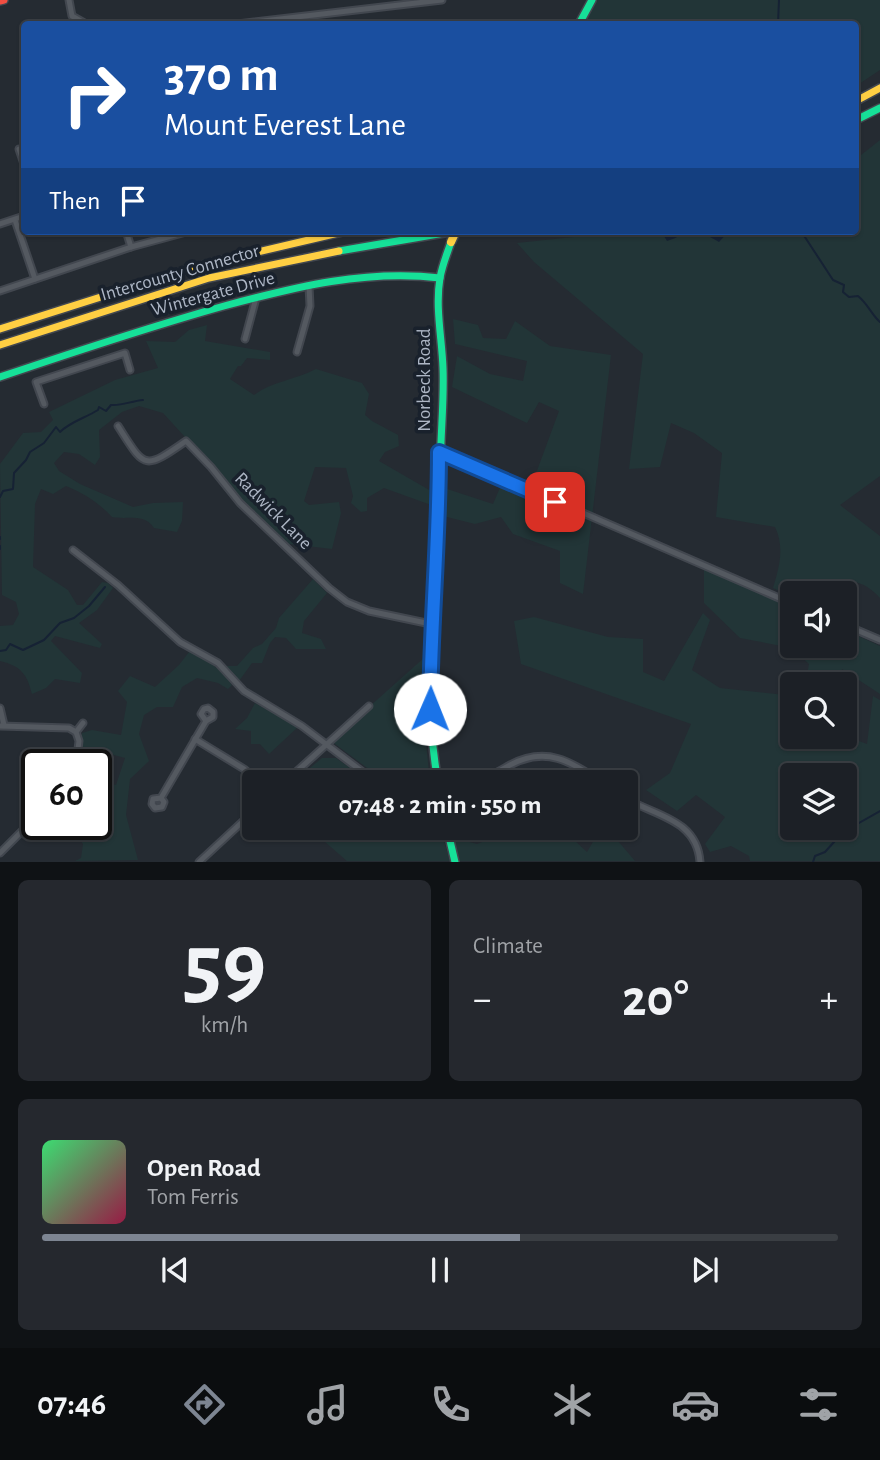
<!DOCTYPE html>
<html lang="en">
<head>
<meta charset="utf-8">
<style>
  :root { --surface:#1c2026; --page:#25282e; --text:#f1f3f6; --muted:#a0a3a7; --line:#3a3e43; --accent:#7d8592 }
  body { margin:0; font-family:"Alegreya Sans",sans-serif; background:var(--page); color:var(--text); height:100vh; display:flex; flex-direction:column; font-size:26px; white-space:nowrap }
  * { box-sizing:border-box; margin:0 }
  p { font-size:23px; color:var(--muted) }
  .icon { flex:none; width:38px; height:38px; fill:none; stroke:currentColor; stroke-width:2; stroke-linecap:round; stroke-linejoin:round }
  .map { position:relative; height:862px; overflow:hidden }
  .drawer { display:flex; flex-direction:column; gap:18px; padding:18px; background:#0f1215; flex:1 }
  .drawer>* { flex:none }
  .guide { position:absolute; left:21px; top:21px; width:838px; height:214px; border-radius:7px; box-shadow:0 2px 5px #0004,0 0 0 2px var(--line); background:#1a4fa0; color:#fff; overflow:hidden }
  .fabs { position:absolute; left:780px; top:581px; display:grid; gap:14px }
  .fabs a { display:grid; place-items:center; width:77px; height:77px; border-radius:7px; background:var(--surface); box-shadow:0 2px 5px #0004,0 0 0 2px var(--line); font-size:35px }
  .speed { position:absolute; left:21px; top:749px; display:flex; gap:14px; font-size:35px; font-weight:700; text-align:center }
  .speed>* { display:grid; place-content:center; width:91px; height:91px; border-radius:50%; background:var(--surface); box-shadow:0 2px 5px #0004,0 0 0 2px var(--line); line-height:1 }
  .speed .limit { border:4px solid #111; border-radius:10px; background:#fff; color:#111 }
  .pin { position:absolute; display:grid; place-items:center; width:60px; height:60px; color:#fff; margin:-30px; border-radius:14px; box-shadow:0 4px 10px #0006 }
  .me { position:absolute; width:77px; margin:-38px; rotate:1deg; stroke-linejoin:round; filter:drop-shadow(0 0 5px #0008) }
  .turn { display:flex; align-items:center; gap:24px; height:147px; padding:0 28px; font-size:32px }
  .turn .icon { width:91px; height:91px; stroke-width:2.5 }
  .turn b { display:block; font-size:49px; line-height:60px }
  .then { display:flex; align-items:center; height:66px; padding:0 28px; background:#0003; gap:14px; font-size:26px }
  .big { font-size:52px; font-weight:700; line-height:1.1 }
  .drawer .widget { flex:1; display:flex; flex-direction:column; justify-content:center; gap:10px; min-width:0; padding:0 24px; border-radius:10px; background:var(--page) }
  .drawer .dial { align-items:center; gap:0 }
  .dial b { font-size:91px; line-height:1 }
  .song { display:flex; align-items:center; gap:21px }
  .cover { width:84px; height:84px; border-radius:10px; background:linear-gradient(135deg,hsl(140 70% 55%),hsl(340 70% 35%)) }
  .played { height:7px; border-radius:4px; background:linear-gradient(90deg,var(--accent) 60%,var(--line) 60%) }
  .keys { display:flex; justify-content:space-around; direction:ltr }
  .heat { display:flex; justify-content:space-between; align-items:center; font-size:38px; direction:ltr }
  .drawer .tiles { flex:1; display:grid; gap:18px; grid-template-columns:1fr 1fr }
  .widget:last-child { grid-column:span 2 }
  .trip { position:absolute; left:242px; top:770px; width:396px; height:70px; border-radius:7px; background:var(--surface); box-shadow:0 2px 5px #0004,0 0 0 2px var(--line); font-weight:700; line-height:70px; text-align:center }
  .tabs { display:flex; height:112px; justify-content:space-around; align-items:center; background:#0b0d0f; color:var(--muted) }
  .tabs .icon { width:49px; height:49px }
  .tabs .active { color:var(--accent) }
  .tabs b { font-size:32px; color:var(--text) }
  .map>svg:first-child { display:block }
</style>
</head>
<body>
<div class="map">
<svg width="880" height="862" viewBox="0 0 880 862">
  <rect width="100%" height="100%" fill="#252b32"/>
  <g fill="#223537" fill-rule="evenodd">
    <polygon points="592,0 880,0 880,70 856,86 856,24 578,24"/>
    <path d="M880 140V476L840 505 880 536V598C859 575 843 581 815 586L814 593H793V597L773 588C779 568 785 548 775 527L716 517 722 453 694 433 671 423 660 467 629 469 643 354 534 262 517 243 630 231H856V159Z"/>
    <polygon points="453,319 478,325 483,338 506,339 515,321 550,346 611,355 583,594 560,583 560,551 513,534 501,517 475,524 443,516 444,488 493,504 502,483 528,495 559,411 539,402 527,423 452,387 457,356 490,374 523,381 527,361 455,344"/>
    <path d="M207 325 205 341 270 352V360L247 358 241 366H238L230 379 254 395C273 381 295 380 316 369L362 383 369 394 365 415 372 421 398 435 399 446 385 452 379 461 431 491V505L384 488 367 498V511L361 512 351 503 353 496 346 468 315 467 304 501 309 505 339 502 341 513 332 549 289 544 239 496 163 413 139 406 122 412 99 430 100 457 95 465 79 454 64 452 54 463 59 471 80 484 133 507 153 503 183 502 182 521 177 532 154 528C144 513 128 520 112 517 98 502 85 494 66 486L53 494 41 489 35 504 33 567 68 590 77 605H83L102 582 108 583 113 588 97 610 79 623 102 644 100 648 55 636 51 641 82 673 80 683 55 679 46 688 32 694C27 674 21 666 0 661V626L13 625 19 614 16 602 2 595 0 464 23 433 41 432 53 420 49 412 115 380 158 368 146 341 175 342 189 330Z"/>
    <polygon points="704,567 793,607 793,646 845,646 845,630 880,646 880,694 842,669 840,684 801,684 806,681 809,664 792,648 740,638 704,603"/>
    <polygon points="313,579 327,593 304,621 302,633 321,639 326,649 296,649 286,638 275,637 270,643 262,663 252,663 239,681 226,666 237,666 253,648 262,644 276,628 279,618"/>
    <path d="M703 613 710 620 692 670 720 688 785 695 793 690V737L845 736 867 744 873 696 880 700V861H750L749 856 731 846 710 852 705 844 725 817 696 795 677 811 646 790 670 773 691 724 521 664 514 621 534 617 608 637 643 639V672L664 681ZM793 775H845V828H793Z"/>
    <path d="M189 652C208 660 220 668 232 685L228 689 218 683 197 678 182 687 173 707H157L144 715 139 734 149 761 130 779 126 815 138 860 75 861 81 858 83 844 70 824H96V778L116 785 125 758 99 751 91 764 81 761 82 733 92 730 121 735 127 702 118 691 130 676 155 687 179 665Z"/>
    <polygon points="425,657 425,733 430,782 386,782 331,741"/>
    <polygon points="255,703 298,727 269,754 260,744 251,744 251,731 235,729 247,718"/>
    <polygon points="322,758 336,758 370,782 295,782 294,781"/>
    <polygon points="327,828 440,828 450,861 347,861 324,841 331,836"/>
    <polygon points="499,828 561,828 587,852 601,828 607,828 635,861 460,861 451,837 477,844 500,835"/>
  </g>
  <path fill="#162234" d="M661 231H729L719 242C713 239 708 235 702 233 690 228 679 238 667 241Z"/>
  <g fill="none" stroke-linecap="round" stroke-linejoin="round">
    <g stroke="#162234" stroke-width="2">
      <polyline points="778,24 779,0"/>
      <path d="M801 231 833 280 844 285 843 292 849 297 858 296C868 304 871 314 880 322"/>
      <path d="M0 497 3 491 13 489 14 473 26 460 30 452 44 443 56 427 60 432C70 422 85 418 98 410L99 407 106 411 111 405C122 406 131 401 143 400"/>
      <polyline points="0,537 0,539"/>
      <polyline points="0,546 0,549"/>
      <polyline points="0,651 6,650 10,644 23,650 44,640 60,623 74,618 89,606 105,587"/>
      <polyline points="813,862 815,856 825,852 843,832 880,811"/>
    </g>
    <g stroke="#42474f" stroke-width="9">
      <g id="street">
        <polyline points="69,0 72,16 86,24"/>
        <polyline points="94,24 103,24"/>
        <polyline points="237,24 442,0"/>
        <polyline points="19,149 24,164"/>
        <polyline points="15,220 35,279"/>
        <polyline points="0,224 24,216"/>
        <polyline points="126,231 131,247"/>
        <polyline points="0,291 131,247 190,231"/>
        <polyline points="245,339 256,298"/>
        <polyline points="297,352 310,306 309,286"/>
        <polyline points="44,404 36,382 125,353 130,370"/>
        <path d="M118 426C145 468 143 471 186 441L211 467 240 503 329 588 347 602 369 611 431 624"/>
        <polyline points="439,452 461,460 793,604"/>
        <polyline points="73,550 118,585 180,642 218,663 244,691 302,726 376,782"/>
        <polyline points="845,625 880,640"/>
        <polyline points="0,708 4,725"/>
        <polyline points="0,726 69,728 76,732"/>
        <polyline points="195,739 244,769 259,782"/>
        <polyline points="76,765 79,741 76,732 83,723"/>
        <polyline points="285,782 369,706"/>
        <path d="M476 782C488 778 499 771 510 765 546 746 571 761 601 782"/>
        <polyline points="161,798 164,802 162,807 155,808 152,804 153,799 161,798 206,721 213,717 213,712 208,708 204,709 201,714 206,721"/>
        <path d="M625 798C655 816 697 819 700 862"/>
        <polyline points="0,853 37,816"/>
        <polyline points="199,862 254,811"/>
      </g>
    </g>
    <g stroke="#42474f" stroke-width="10">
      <g id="fast">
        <polyline points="579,24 592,0"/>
        <polyline points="856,120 880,108"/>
        <polyline points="339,251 456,231"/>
        <path d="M0 377C74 352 149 327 224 306 295 287 367 269 440 278"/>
        <path d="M438 782C418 671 438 555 441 442 442 418 444 393 443 368 442 339 435 307 440 278 442 266 447 254 451 242"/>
        <polyline points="447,828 455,862"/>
      </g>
    </g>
    <g stroke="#42474f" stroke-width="10">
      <g id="slow">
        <polyline points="856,101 880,88"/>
        <polyline points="0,329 202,265 347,231"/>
        <polyline points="0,345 209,278 339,251"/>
      </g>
    </g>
    <g stroke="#42474f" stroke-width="10">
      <polyline id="jam" points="0,1 4,0"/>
    </g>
    <use href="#street" stroke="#545960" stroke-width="5"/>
    <use href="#fast" stroke="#16e098" stroke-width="7"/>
    <use href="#slow" stroke="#ffcf43" stroke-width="7"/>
    <use href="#jam" stroke="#f24e42" stroke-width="7"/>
    <g stroke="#42474f" stroke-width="11" stroke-linecap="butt">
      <polyline id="slow-bridge" points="451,242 456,231"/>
    </g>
    <use href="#slow-bridge" stroke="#ffcf43" stroke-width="8"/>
  </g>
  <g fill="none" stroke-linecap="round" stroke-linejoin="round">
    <g stroke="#114b97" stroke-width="18">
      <path id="route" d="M430 709C431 623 439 538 439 452L555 502"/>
    </g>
    <use href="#route" stroke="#1a73e8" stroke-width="12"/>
  </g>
  <g text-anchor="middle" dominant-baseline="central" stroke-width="7" stroke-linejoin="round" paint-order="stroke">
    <g font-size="19" fill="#adb6c5" stroke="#19212c">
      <text transform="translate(180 273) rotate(-16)">Intercounty Connector</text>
      <text transform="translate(213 294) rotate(-15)">Wintergate Drive</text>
      <text transform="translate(424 380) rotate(-90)">Norbeck Road</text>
      <text transform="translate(273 511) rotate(45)">Radwick Lane</text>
    </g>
  </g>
</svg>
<div class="fabs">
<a><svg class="icon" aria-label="sound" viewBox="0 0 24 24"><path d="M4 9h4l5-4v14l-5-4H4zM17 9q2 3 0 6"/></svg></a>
<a><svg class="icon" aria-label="search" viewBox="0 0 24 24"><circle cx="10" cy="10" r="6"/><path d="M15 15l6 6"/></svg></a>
<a><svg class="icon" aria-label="layers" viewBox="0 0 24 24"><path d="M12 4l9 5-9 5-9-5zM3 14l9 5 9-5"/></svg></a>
</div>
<div class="speed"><div class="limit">60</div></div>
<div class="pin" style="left:555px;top:502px;background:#d93025"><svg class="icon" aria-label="arrive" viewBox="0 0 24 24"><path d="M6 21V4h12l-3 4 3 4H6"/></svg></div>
<svg class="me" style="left:430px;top:709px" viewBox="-20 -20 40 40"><circle r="19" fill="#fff"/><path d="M0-13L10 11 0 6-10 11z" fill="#1a73e8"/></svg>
<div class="trip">07:48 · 2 min · 550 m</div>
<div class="guide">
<div class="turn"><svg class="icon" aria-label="right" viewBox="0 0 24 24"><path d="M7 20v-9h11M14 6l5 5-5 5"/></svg><div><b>370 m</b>Mount Everest Lane</div></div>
<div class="then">Then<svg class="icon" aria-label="arrive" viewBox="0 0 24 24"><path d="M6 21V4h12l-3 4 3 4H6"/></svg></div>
</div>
</div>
<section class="drawer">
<div class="tiles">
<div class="widget dial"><b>59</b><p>km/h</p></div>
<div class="widget"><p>Climate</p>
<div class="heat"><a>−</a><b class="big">20°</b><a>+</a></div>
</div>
<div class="widget">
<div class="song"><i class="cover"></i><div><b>Open Road</b><p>Tom Ferris</p></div></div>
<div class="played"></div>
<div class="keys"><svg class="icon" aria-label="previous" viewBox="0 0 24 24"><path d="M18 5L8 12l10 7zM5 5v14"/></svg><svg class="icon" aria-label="pause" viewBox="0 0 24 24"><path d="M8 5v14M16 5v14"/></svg><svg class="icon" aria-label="next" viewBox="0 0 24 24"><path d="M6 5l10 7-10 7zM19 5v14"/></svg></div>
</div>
</div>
</section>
<nav class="tabs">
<b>07:46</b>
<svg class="icon active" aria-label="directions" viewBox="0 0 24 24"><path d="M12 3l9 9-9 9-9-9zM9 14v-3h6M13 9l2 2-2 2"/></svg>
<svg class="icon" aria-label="music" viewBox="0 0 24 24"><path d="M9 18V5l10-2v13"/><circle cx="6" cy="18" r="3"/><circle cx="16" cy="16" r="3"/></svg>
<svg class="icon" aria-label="phone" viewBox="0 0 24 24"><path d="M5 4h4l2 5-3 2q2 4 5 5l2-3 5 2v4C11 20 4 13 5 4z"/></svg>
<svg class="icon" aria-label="climate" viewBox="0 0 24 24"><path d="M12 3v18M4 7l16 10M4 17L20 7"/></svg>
<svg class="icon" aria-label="car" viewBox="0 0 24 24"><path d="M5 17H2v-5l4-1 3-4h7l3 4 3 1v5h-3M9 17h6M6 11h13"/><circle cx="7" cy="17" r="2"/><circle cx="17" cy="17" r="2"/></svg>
<svg class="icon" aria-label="filters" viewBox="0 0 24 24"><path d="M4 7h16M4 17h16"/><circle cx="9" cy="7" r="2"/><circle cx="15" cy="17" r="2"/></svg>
</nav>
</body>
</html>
